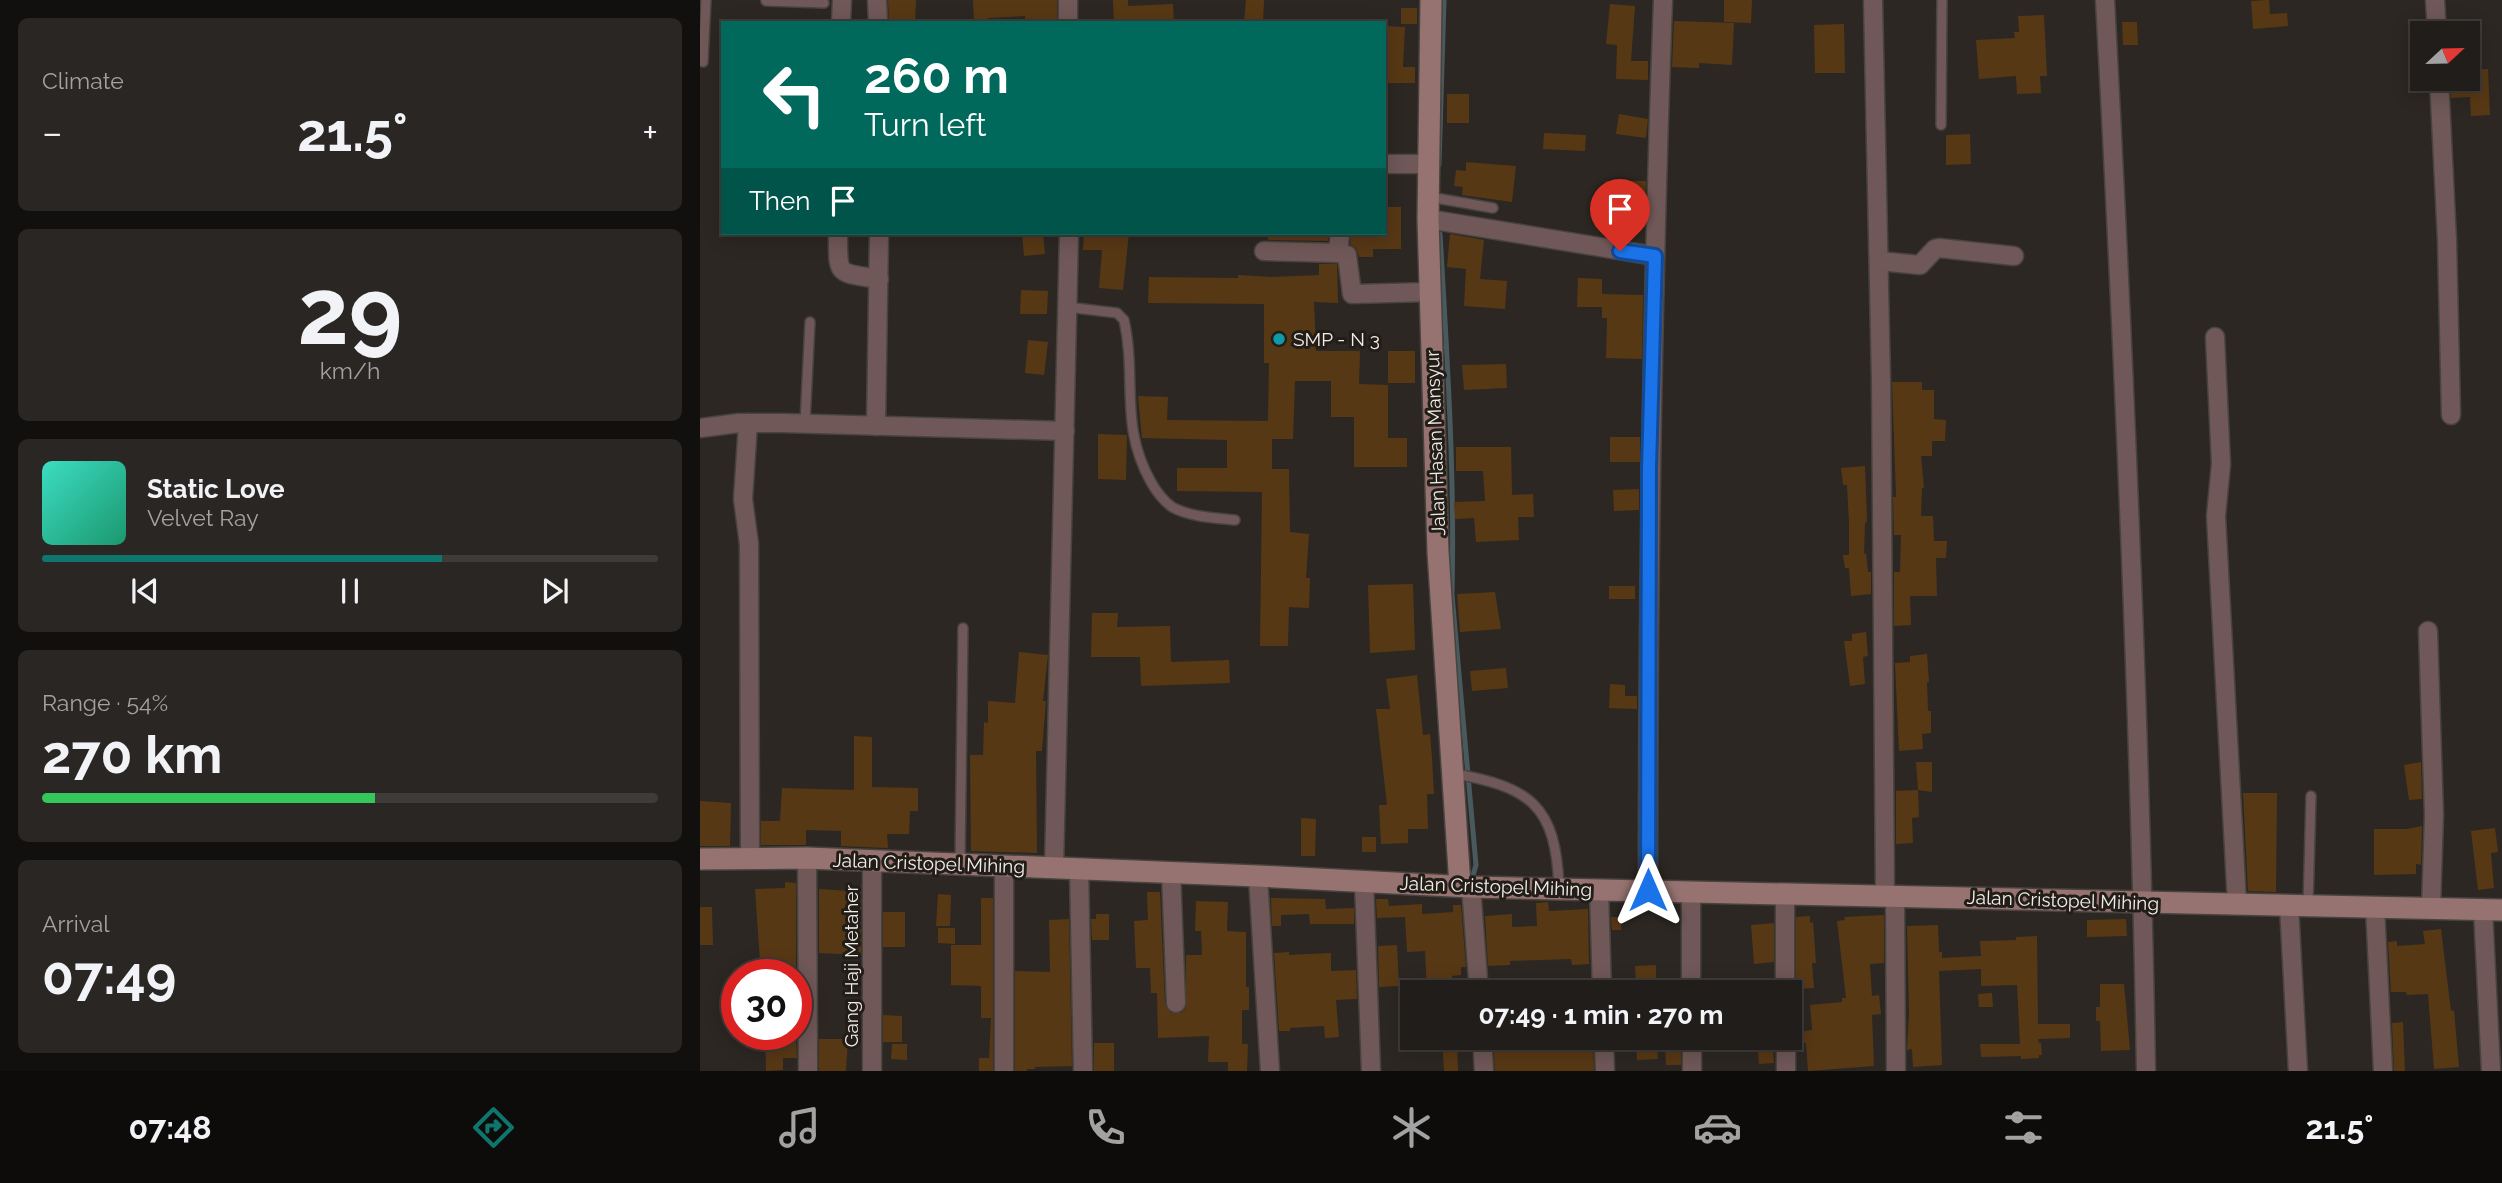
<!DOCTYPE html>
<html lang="en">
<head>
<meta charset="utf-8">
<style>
  :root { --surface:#211d1a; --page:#292623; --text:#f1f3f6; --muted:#a2a2a2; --line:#3e3b39; --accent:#0f766e }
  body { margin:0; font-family:Raleway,sans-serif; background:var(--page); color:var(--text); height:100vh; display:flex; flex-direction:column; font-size:26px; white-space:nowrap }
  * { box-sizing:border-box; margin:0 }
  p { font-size:23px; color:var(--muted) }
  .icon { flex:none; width:38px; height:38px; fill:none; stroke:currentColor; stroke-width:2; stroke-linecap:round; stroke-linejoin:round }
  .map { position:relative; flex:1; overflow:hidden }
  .details { display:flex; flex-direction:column; gap:18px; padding:18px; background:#12100e; width:700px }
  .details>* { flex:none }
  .guide { position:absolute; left:21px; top:21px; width:665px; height:214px; border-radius:0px; box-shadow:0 4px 18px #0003,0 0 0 2px var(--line); background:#00695c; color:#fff; overflow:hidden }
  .needle { width:46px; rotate:68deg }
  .controls { position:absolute; left:1710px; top:21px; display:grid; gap:14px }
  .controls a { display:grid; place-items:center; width:70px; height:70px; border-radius:0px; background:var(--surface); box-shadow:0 4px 18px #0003,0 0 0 2px var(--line); font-size:35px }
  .speed { position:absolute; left:21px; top:959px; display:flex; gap:14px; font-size:35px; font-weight:700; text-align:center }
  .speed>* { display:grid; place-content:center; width:91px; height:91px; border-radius:50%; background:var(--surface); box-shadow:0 4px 18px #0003,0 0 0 2px var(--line); line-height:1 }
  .speed .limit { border:10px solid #d22; background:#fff; color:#111 }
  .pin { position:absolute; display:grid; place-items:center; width:60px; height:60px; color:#fff; margin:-72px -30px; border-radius:50% 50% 50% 0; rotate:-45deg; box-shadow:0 0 7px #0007 }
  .pin .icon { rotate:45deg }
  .me { position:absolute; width:77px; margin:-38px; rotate:0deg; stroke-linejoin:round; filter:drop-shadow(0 0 5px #0008) }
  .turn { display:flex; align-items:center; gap:24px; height:147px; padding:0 28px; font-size:32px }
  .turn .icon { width:91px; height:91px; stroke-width:2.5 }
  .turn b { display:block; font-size:49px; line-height:60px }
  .then { display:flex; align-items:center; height:66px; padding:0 28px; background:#0003; gap:14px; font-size:26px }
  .big { font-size:52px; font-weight:700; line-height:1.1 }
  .details .widget { flex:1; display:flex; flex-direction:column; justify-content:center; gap:10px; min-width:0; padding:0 24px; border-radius:10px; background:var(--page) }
  .details .dial { align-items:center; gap:0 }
  .dial b { font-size:91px; line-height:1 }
  .song { display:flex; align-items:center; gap:21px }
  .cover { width:84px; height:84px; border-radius:10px; background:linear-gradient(135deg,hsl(170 70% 55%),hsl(160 70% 35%)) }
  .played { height:7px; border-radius:4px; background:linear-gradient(90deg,var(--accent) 65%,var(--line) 65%) }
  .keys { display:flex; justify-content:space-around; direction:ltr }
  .heat { display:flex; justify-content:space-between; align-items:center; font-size:38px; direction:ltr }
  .charge { height:10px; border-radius:5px; background:linear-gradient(90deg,#34c759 54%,var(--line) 0) }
  .trip { position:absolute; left:700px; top:980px; width:402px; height:70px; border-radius:0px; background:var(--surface); box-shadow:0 4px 18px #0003,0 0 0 2px var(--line); font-weight:700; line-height:70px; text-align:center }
  .menu { display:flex; height:112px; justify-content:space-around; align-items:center; background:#0d0c0a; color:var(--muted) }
  .menu .icon { width:49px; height:49px }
  .menu .current { color:var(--accent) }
  .menu b { font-size:32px; color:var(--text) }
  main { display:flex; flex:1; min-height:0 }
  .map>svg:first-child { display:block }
</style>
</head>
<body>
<main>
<section class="details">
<div class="widget"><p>Climate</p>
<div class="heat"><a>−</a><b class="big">21.5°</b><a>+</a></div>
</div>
<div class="widget dial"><b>29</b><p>km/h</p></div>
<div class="widget">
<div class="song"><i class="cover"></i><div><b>Static Love</b><p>Velvet Ray</p></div></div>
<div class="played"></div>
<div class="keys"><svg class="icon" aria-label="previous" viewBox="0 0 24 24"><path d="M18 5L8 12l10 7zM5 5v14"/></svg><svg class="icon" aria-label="pause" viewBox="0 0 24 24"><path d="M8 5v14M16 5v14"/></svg><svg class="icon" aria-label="next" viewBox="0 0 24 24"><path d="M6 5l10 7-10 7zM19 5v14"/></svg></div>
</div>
<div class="widget"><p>Range · 54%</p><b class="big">270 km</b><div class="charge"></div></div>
<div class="widget"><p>Arrival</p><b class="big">07:49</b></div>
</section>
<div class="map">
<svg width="1802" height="1071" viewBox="0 0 1802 1071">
  <rect width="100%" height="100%" fill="#2c2722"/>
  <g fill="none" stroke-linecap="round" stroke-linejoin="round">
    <g stroke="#485a5e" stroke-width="5">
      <polyline points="739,165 744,0"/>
      <path d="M740 234C747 354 755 475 752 595L776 865 772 879"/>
    </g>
  </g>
  <g fill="#573815">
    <polygon points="188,0 216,0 215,23 189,23"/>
    <polygon points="273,0 357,0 357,23 325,23 325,16 288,18 289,23 274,23"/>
    <polygon points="413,0 428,0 428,6 473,4 474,23 414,23"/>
    <polygon points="546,0 564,0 563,23 544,23"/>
    <polygon points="1024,0 1052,0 1051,23 1024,22"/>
    <polygon points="1569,0 1570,14 1587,13 1588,26 1553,29 1551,1"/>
    <polygon points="910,4 935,6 931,61 948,61 948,80 916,79 917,45 906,44"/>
    <rect x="701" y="8" width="16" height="16"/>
    <polygon points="1344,15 1347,76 1340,76 1341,93 1317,94 1316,76 1279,79 1276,40 1315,38 1314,32 1319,32 1318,16"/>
    <polygon points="974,21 1034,23 1032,65 999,63 999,68 972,67"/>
    <polygon points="1422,22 1437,22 1438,45 1423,45"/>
    <polygon points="1144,24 1145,73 1115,73 1114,25"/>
    <polygon points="684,26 705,27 703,67 715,67 715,83 684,83"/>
    <polygon points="1788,69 1790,115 1771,116 1770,97 1751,98 1750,79 1768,79 1768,70"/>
    <rect x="747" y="94" width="22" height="29"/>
    <polygon points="919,114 948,119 946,138 916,134"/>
    <polygon points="844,133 886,135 885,151 843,149"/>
    <polygon points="1270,134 1271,164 1246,165 1246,135"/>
    <polygon points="766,162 816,166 812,202 762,195 763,187 754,186 756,170 766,171"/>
    <polygon points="905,181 946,181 945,205 928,205 928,233 906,233"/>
    <polygon points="684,207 701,207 701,249 673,249 673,257 659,257 656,248 650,244 651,233 684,233"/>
    <polygon points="322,233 343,233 345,254 324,256"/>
    <polygon points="384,233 429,233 423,290 399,288 402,250 383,250"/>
    <polygon points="567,233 629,233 628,241 568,240"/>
    <polygon points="750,234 784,240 780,279 807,281 805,309 764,306 766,269 747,267"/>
    <polygon points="619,264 637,264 638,303 614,302 616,351 660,351 659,384 688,385 688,438 707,438 707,467 654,467 654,417 631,417 631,381 595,381 593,439 572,439 572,469 589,469 590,532 609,534 606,578 610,578 609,608 589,607 588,646 560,646 562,492 477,491 477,468 527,468 527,440 442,438 438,396 468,397 467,420 568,421 569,363 564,363 564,304 448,303 449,277 538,278 538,275 572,277 619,275"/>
    <polygon points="878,278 902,279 902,294 943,295 942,359 906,358 907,318 902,318 902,307 877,307"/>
    <polygon points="321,290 348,291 347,314 320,314"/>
    <polygon points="328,340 348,342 344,375 325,373"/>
    <rect x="688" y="351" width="27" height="32"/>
    <polygon points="806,364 807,388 764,390 762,365"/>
    <polygon points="1192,382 1222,382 1222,390 1234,390 1234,419 1246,420 1245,441 1232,441 1232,456 1221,456 1224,488 1222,488 1221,516 1233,516 1234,541 1247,541 1246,558 1236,558 1237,596 1210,596 1211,625 1194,626 1194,572 1200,572 1201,535 1194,535 1193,497 1196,497"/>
    <polygon points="398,434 427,435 426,480 398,479"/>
    <rect x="910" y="437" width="30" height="25"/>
    <polygon points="756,447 811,447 812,495 833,494 834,517 818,517 819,540 776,542 774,518 755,519 754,502 785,501 783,471 756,471"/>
    <polygon points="1165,466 1167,522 1165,523 1164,554 1166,553 1168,572 1171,572 1171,594 1151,596 1149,568 1145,568 1143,555 1149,555 1149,523 1147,485 1143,485 1141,468"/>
    <polygon points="939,489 939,510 914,511 913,490"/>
    <polygon points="713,584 715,650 670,653 668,585"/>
    <rect x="909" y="586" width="26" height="13"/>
    <polygon points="795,592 801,629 760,632 757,594"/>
    <polygon points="392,613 418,613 417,627 470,626 471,662 529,660 530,683 441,686 440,657 391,657"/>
    <polygon points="1166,632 1168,656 1163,657 1165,684 1150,686 1144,641 1152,641 1152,634"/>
    <polygon points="319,652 348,655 343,701 346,701 342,751 336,751 337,853 271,851 270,755 283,755 284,722 288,723 288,701 315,703"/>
    <polygon points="1227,654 1229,682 1227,682 1228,711 1231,711 1231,733 1222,734 1223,749 1199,751 1195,663 1210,662 1210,656"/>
    <polygon points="806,668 808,688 772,691 770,671"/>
    <polygon points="717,675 723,735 730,734 732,757 734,794 727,794 728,829 708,829 708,843 681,844 679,805 687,805 676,709 690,709 686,679"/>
    <polygon points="910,684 925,685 925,696 937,696 937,709 909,708"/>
    <polygon points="154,736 172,737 172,787 218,788 218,811 210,811 209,834 187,834 188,848 141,846 141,831 106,830 106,845 61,845 61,821 80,821 82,788 154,790"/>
    <polygon points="1216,762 1232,762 1232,792 1218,790"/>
    <polygon points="1721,762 1722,799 1709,800 1704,765"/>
    <polygon points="1218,790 1219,817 1212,818 1213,843 1196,844 1196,791"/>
    <polygon points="1543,793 1577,793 1576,892 1548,891"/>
    <polygon points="0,801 31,803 30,846 0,846"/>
    <polygon points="601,818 616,819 615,856 601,856"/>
    <polygon points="1722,826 1721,865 1716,864 1716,874 1674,875 1674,829 1707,829"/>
    <polygon points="1795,828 1798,852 1791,853 1794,888 1778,890 1771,831"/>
    <rect x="662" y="837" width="14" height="15"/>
    <polygon points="85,882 96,883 96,975 61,975 55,889 85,888"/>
    <polygon points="149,886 161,886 161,955 119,953 119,889 149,891"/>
    <polygon points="447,892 460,892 465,1003 471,1013 481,1013 486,1008 486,955 502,955 501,931 495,931 496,901 528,902 527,931 546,932 546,987 549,987 549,1010 542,1010 542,1044 548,1044 547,1071 528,1071 528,1062 508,1062 509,1036 458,1038 457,993 451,993 450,968 436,968 434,921 448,920"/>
    <polygon points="238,894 251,895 250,926 236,926"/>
    <polygon points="281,898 293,898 293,1071 279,1071 279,1058 289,1058 291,1018 281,1018 281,986 251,985 251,945 281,945"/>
    <polygon points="571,898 625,899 626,909 654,908 654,924 610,924 609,914 581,915 581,926 572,926"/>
    <polygon points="676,899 688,899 689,906 722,904 722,914 753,912 753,905 761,905 766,967 761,967 761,975 752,976 753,992 727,992 725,951 707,952 705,917 677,918"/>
    <polygon points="848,902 849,911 888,909 889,964 872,965 871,959 810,961 810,965 788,966 785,916 812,914 812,927 837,926 836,903"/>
    <polygon points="0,907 12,907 13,945 0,945"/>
    <rect x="183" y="912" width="22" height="35"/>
    <polygon points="396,914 409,914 409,940 392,940 391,919 396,919"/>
    <polygon points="1184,915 1184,963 1170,964 1172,996 1179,995 1181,1014 1172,1015 1174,1066 1108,1071 1106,1043 1098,1044 1097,1032 1112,1030 1110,1005 1142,1002 1142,998 1146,998 1137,921 1145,920 1144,917"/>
    <polygon points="1110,916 1110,923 1113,922 1116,963 1112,963 1114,988 1096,989 1096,917"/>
    <polygon points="911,917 921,917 921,930 912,930"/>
    <polygon points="369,919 372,1066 335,1067 335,1069 327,1069 327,1071 315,1071 315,971 350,972 349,920"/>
    <polygon points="1426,919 1427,936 1387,937 1387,920"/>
    <polygon points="1074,923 1074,962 1054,964 1051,925"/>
    <polygon points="1238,925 1239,952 1242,952 1242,958 1281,956 1280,941 1316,940 1316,937 1337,936 1338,1024 1370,1024 1370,1038 1338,1039 1339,1043 1341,1043 1342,1055 1339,1055 1339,1058 1321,1059 1321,1056 1281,1057 1280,1044 1320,1044 1317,985 1281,986 1281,969 1239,971 1242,1065 1213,1067 1212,1049 1207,1050 1209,1013 1207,926"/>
    <polygon points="238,928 255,928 255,944 238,943"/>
    <polygon points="1741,929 1751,1011 1754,1010 1759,1067 1734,1069 1728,994 1707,995 1706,992 1691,992 1688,942 1697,941 1697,946 1725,944 1723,931"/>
    <polygon points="697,945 699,986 679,987 678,946"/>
    <polygon points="589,952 589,955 631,953 631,971 656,970 657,999 636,1000 639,1037 625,1038 624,1026 590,1028 590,1031 579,1031 574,953"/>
    <polygon points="956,965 956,983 936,984 935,966"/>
    <polygon points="1400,984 1424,984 1430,1050 1401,1051 1400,1021 1396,1021 1396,1007 1400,1007"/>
    <polygon points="1292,993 1293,1007 1279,1007 1278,994"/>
    <polygon points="183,1015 202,1016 202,1042 183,1042"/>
    <polygon points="1703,1022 1705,1071 1694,1071 1692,1023"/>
    <polygon points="65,1034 82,1034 82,1039 96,1039 97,1058 83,1058 83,1070 66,1071"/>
    <polygon points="742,1038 757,1038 758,1071 744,1071"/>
    <polygon points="793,1038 893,1039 894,1071 795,1071"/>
    <polygon points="1057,1038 1072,1038 1074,1063 1059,1064"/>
    <polygon points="119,1039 148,1039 146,1071 119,1071"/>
    <rect x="394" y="1043" width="20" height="28"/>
    <polygon points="957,1043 958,1059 937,1060 936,1044"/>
    <polygon points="192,1044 207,1044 207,1060 191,1059"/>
    <polygon points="965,1047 981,1047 981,1065 966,1065"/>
  </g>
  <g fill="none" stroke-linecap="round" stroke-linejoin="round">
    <g stroke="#47433e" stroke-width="12">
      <g id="lane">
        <polyline points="66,1 124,3"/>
        <polyline points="3,62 6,0"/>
        <polyline points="1241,125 1242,0"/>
        <polyline points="730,197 793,208"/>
        <path d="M367 307 417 313 424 320C437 378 419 426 451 482 456 491 464 501 472 507 490 517 515 518 535 520"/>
        <polyline points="105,423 110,322"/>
        <path d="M751 773C830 787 856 804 859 888"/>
        <polyline points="260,864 263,628"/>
        <polyline points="1608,906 1611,796"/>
      </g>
    </g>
    <g stroke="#47433e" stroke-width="21">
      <g id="street">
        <polyline points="177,0 178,23"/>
        <polyline points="368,0 368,23"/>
        <polyline points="1173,0 1181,381 1185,894"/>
        <path d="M1405 0C1424 357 1440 714 1446 1071"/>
        <polyline points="1735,0 1737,33"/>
        <polyline points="141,23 142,0"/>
        <polyline points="1739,79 1747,240 1751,415"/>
        <polyline points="684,164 728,164"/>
        <polyline points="728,219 955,256"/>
        <path d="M138 233C138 277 136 272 179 279"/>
        <polyline points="564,251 638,253 640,233"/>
        <polyline points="638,253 647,255 652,294 730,292"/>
        <polyline points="1179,261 1220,265 1235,249 1239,248 1314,256"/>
        <polyline points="1515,337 1521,464 1516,516 1537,904"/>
        <polyline points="48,423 43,499 49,544 50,859"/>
        <polyline points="176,426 179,233"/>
        <polyline points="0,428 39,423 82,423 365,431"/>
        <polyline points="1728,631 1734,815 1731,909"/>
        <polyline points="107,858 108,1071"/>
        <polyline points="172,861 172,1071"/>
        <polyline points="354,868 369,233"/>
        <polyline points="379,869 383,1071"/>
        <polyline points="471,872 476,1003"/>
        <polyline points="558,876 570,1071"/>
        <polyline points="664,882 671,1071"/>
        <polyline points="771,887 779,992"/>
        <polyline points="899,889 902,992"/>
        <path d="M948 890C948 593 952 297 963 0"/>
        <polyline points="991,891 991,992"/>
        <polyline points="1085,893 1085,992"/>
        <polyline points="1195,895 1196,1071"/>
        <polyline points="1589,906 1598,1071"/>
        <polyline points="1675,907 1683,1071"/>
        <polyline points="1783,910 1791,1071"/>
        <polyline points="782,1038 784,1071"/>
        <polyline points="904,1038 905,1071"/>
        <polyline points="992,1038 992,1071"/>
        <polyline points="1086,1038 1086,1071"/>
        <polyline points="304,1071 304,866"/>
      </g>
    </g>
    <g stroke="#47433e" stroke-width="24">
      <g id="secondary">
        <polyline points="731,0 728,219 738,552 760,886"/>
        <polyline points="0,859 107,858 558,876 771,887 1802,910"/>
      </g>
    </g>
    <use href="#lane" stroke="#6f5857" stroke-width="9"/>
    <use href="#street" stroke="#6f5857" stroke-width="18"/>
    <use href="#secondary" stroke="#967371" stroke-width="21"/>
  </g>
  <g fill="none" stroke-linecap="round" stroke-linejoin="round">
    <g stroke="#114b97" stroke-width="18">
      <polyline id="route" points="920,251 955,256 949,468 948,890"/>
    </g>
    <use href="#route" stroke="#1a73e8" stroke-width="12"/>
  </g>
  <circle fill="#0f9aa8" stroke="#231d18" stroke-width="2.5" cx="579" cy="339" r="7"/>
  <g text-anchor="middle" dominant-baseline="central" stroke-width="6" stroke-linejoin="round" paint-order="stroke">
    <g font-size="19" fill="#f0ede9" stroke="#231d18" text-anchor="start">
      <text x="593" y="339">SMP - N 3</text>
    </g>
    <g font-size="19" fill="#f0ede9" stroke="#231d18">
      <text transform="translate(735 443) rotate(-92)">Jalan Hasan Mansyur</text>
      <text transform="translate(229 863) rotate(2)">Jalan Cristopel Mihing</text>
      <text transform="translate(796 886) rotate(2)">Jalan Cristopel Mihing</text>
      <text transform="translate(1363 900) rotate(2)">Jalan Cristopel Mihing</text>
      <text transform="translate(151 966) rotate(-90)">Gang Haji Metaher</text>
    </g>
  </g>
</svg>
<div class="controls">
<a><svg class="needle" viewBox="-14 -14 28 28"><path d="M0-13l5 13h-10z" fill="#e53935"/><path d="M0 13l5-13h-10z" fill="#a2a2a2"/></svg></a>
</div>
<div class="speed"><div class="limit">30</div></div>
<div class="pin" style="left:920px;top:251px;background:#d93025"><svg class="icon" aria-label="arrive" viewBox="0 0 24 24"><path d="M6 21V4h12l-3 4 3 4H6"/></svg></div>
<svg class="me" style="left:948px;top:890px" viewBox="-20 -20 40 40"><path d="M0-17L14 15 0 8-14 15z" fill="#1a73e8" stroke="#fff" stroke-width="4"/></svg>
<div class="trip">07:49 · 1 min · 270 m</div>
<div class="guide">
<div class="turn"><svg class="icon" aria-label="left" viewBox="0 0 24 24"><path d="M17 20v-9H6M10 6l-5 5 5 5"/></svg><div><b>260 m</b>Turn left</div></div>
<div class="then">Then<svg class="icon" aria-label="arrive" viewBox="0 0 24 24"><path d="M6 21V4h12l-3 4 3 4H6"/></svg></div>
</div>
</div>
</main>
<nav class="menu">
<b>07:48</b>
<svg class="icon current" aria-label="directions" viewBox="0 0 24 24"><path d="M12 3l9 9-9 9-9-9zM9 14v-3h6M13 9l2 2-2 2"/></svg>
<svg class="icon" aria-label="music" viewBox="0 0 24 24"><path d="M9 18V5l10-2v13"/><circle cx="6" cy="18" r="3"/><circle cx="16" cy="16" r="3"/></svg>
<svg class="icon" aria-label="phone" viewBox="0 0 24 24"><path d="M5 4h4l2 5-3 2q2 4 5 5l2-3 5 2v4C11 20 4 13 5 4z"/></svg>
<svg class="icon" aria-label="climate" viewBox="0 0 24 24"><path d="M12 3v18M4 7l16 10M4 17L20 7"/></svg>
<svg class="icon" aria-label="car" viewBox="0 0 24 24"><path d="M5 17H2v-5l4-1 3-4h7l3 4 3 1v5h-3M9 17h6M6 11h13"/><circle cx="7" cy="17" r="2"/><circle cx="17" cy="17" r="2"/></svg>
<svg class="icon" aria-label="filters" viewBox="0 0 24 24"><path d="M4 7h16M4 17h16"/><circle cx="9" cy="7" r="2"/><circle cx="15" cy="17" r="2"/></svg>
<b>21.5°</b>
</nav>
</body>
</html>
